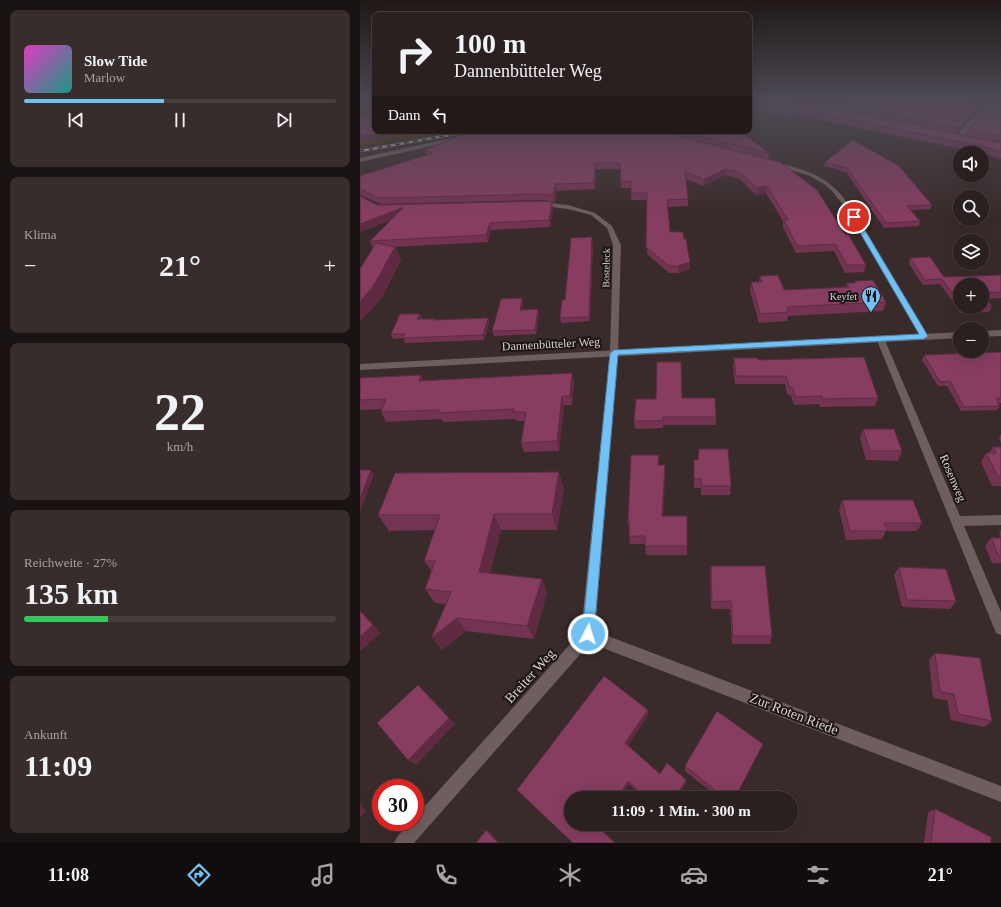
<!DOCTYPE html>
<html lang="de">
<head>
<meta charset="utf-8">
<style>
  :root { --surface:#2b2020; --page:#372d2d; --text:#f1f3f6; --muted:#a6a3a5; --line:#473e3e; --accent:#72c1f5 }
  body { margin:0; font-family:Georgia,serif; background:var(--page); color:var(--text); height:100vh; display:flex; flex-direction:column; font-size:15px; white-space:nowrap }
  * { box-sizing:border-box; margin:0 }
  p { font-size:13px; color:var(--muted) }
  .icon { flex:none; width:22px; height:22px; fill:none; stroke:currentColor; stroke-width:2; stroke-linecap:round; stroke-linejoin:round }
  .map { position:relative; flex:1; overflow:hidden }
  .panel { display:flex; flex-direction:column; gap:10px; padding:10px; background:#181212; width:360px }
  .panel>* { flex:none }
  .guide { position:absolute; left:12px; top:12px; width:380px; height:122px; border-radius:8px; box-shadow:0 4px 16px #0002,0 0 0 1px var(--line); background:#2b2020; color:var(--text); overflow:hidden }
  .tools { position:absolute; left:593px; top:146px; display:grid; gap:8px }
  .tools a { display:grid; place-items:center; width:36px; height:36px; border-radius:50%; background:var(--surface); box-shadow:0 4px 16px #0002,0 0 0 1px var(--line); font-size:20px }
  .speed { position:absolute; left:12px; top:779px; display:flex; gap:8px; font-size:20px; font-weight:700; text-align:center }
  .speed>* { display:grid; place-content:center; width:52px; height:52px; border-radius:50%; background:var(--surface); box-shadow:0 4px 16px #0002,0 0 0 1px var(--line); line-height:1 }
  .speed .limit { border:6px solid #d22; background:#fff; color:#111 }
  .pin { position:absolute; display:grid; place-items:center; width:34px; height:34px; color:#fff; margin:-17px; border:2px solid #fff; border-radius:50%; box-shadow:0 1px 4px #0007 }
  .me { position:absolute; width:44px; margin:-22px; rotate:5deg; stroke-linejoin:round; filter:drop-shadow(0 0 3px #0008) }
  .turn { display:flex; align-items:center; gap:14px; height:84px; padding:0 16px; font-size:18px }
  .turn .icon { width:52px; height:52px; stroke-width:2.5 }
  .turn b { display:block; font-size:28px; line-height:34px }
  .then { display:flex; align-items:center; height:38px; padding:0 16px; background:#0003; gap:8px; font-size:15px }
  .big { font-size:30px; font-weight:700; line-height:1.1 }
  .panel .card { flex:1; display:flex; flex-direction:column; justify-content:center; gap:6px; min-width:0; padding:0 14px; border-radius:8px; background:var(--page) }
  .panel .dial { align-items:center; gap:0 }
  .dial b { font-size:52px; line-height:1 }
  .song { display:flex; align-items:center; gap:12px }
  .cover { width:48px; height:48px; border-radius:6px; background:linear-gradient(135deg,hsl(310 70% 55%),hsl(170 70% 35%)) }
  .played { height:4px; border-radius:2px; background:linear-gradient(90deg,var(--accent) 45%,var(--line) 45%) }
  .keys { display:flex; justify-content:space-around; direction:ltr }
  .heat { display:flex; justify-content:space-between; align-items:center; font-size:22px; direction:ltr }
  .charge { height:6px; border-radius:3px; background:linear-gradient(90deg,#34c759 27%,var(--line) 0) }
  .trip { position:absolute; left:204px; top:791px; width:234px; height:40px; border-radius:20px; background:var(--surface); box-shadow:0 4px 16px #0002,0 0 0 1px var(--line); font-weight:700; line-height:40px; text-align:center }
  .dock { display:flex; height:64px; justify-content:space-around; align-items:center; background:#110d0d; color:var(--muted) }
  .dock .icon { width:28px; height:28px }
  .dock .on { color:var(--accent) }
  .dock b { font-size:18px; color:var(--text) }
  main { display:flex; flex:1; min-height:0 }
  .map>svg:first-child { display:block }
</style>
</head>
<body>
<main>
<section class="panel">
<div class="card">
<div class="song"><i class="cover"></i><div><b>Slow Tide</b><p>Marlow</p></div></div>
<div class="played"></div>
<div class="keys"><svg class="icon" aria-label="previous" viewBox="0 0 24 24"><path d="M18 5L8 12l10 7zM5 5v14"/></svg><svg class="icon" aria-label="pause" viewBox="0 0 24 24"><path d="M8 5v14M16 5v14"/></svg><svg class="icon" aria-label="next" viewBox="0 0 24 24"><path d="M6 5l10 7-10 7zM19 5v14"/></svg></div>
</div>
<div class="card"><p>Klima</p>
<div class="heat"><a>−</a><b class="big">21°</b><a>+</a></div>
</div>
<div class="card dial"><b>22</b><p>km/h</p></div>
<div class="card"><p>Reichweite · 27%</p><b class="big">135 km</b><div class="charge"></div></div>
<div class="card"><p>Ankunft</p><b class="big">11:09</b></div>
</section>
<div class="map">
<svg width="641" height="843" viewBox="0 0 641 843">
  <rect width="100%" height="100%" fill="#392b2a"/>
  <polygon fill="#513701" points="0,99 15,99 15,131 91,131 63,137 0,146"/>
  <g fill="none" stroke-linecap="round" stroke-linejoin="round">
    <g fill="#6e5e5d" fill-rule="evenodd">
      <path d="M639 99H641V102C625 111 613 123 602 138H598C600 125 627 106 639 99Z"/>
      <polygon points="101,136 104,138 103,139 0,162 0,158"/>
      <path d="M414 162C454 172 469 176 494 211L568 336 567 338 564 339 560 336 488 211 472 191 464 184 448 175 412 165V163Z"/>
      <polygon points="179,202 208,205 235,213 252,226 261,245 258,353 235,631 641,786 641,802 230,643 54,843 34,843 37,837 50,822 55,822 55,817 221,632 250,353 253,245 247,228 231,215 208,209 177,205 176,204"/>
      <polygon points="520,335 524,338 600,516 641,515 641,525 604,526 641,612 641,635 636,633 516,338"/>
    </g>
    <g fill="#6e5e5d" fill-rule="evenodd">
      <polygon points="641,330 641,336 622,337 622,331"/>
      <polygon points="600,332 600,338 0,370 0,364"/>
    </g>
    <g stroke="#beb4b3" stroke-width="2.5">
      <polyline id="rail" points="0,151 112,131"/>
    </g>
    <use href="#rail" stroke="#1c1515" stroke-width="1.5" stroke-dasharray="4.5" stroke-linecap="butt"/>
  </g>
  <g fill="#733452" fill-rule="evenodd">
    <polygon points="389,99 637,99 628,104 624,103 622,109 610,119 598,134 606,136 608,130 641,100 641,142 624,139 641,143 641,159 630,156 631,155 622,153 435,115 432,117 389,108"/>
    <polygon points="116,131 380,131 409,153 408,159 485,234 506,265 504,272 485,273 474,251 436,253 423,227 423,221 406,193 396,195 380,179 365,175 343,186 326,179 328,199 328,206 308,207 310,232 324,239 330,262 330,269 318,273 309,273 287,254 287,200 271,200 271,188 261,188 260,169 236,169 235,189 197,191 195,202 183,200 21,204 0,195 0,176 66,155 65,150"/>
    <polygon points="493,140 572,205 570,209 550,210 560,221 559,226 524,228 486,172 464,166 465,162"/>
    <polygon points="0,196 17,205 192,202 193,209 190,227 131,230 128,242 33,247 35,247 41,260 21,299 13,248 10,241 31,220 0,232"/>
    <polygon points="233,242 230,321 201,323 200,318 205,300"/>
    <path d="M550 258 584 277 641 275V298L627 299 629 301V302L632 306 629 312 601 313 580 284 563 285 549 264ZM600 285 622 307H600Z"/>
    <polygon points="400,276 424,290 486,287 487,283 494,283 495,281 526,302 523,311 428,316 427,321 399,323 390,291 391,282 399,282"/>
    <polygon points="162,298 163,303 162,310 179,314 176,334 134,336 132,331"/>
    <polygon points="60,314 62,318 61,319 76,320 128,318 129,323 124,340 45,343 43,338 33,339 31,334"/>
    <polygon points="641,352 641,403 639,403 640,406 637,410 601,411 587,386 578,386 562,360 564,355"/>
    <polygon points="374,358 398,360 518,398 515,406 460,407 459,404 434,405 431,396 427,394 425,384 375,384 373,366"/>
    <polygon points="212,373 214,383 212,405 204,405 199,451 164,452 161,443 165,421 156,421 155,419 83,422 81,419 26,422 21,412 22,409 0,410 0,378 61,375 64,381"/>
    <polygon points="322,398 356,417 356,425 303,425 303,428 275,429 274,421"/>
    <polygon points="503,429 542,451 538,461 506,460 500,438"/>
    <polygon points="641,434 641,443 639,438"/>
    <polygon points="633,447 641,447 641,486 632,486 621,462 626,453 629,453"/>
    <polygon points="334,460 338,460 371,486 370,495 341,495 341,488 334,488"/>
    <polygon points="299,465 305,474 303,516 327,516 327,555 286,555 285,544 270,544 269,536 269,530 268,522"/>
    <polygon points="204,488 197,530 141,530 130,573 182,579 187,593 174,639 106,631 82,650 72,637 86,604 75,603 65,589 72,571 64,561 75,530 29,531 18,515"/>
    <polygon points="482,500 562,523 557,531 526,531 522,539 486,540 479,509"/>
    <polygon points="641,530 641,563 632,563 625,546 631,538 641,538 639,533"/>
    <polygon points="351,566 412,636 410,644 372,644 370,609 351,609 350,574"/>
    <polygon points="539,567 596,601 590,609 542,607 534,575"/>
    <polygon points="575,653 632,721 624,727 591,720 587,700 573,698 569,660"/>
    <polygon points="244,676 288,710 288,715 268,745 300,774 307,763 326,780 326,783 317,798 284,798 269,784 260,798 211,798 211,824 244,824 241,829 255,843 213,843 157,790"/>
    <polygon points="403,744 375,798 359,798 325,771 325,766"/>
    <polygon points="575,809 631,843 564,843 568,812"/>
  </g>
  <g fill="#5e2b42">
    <polygon points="630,99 637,99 628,104"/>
    <polygon points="624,103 622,109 610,119 597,134 599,128 612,113"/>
    <polygon points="436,109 435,115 432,117 433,111"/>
    <polygon points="36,131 78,131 0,143 0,136"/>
    <polygon points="235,163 236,169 235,189 234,183"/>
    <polygon points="366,169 365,175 343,186 344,179"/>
    <polygon points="195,184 197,191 195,202 193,195"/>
    <polygon points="407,186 406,193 396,195 397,188"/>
    <polygon points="192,202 193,209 190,227 189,220"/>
    <polygon points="44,207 47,213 0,232 0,224"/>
    <polygon points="130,223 131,230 128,242 126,235"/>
    <polygon points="232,237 233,242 230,321 229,317"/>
    <polygon points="35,247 41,260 21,299 0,322 0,302"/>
    <polygon points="330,262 330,269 318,273 318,266"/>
    <polygon points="162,298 163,303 161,314 160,310"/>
    <polygon points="178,309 179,314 176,334 175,330"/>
    <polygon points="60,314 62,318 59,324 57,319"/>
    <polygon points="128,318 129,323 124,340 123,335"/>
    <polygon points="212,373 214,383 212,405 210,396"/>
    <polygon points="61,375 65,384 59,381"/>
    <polygon points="202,396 204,405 199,451 197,441"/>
    <polygon points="305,465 305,474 303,525 302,516"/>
    <polygon points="11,470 14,474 0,513 0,499"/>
    <polygon points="199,472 204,488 197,530 192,514"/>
    <polygon points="134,514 141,530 127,586 119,572"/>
    <polygon points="182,579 187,593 174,639 167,626"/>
    <polygon points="0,610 21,633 0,651"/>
    <polygon points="97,618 106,631 82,650 72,637"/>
    <polygon points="58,685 64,691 95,724 56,765 48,760"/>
    <polygon points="288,710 288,715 267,747 265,743"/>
    <polygon points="326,780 326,783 317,798 315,798"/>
    <polygon points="268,781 269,784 260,798 257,798"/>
    <polygon points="0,803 6,811 0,818"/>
    <polygon points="240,824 244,824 240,830 238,827"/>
    <polygon points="126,830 131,833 140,843 138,843"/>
  </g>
  <g fill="#863d5f" stroke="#5e2b42">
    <polygon points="389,99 431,99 641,143 641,152 633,150 634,149 436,109 433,111 389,102"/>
    <polygon points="457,99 611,99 624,103 612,113 599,128"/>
    <polygon points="641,100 641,136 608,130 623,112"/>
    <polygon points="15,115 15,131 36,131 0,136 0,117"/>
    <polygon points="116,131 298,131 420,162 457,190 485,234 488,234 506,265 487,265 475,244 437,246 424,220 428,220 407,186 397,188 381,173 366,169 344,179 325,172 328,199 307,200 310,232 323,232 324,239 326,239 330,262 318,266 309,266 286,247 287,193 271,193 271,181 261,182 260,163 235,163 234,183 195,184 193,195 182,194 19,198 0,189 0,176 73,153 65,150 107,133"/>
    <polygon points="318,131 380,131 409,153"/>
    <polygon points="493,140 539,166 572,205 547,206 560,221 526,223 487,168 465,162"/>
    <polygon points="0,196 17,205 182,201 192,202 189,220 130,223 126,235 10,241 44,207 0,224"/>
    <polygon points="232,237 229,317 200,318 202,300 205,300 211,238"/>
    <polygon points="16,243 35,247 14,285 0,302 0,269"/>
    <polygon points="570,257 584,277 641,275 641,292 623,293 629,301 628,301 632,306 622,307 622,285 600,285 600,303 582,279 565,280 550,258"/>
    <polygon points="418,275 424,290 489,287 487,283 496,283 495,281 513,280 526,302 427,307 429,312 400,314 391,282 402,282 400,276"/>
    <polygon points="162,298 160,310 178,309 175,330 132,331 141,299"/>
    <polygon points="40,314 60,314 57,319 75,319 74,320 128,318 123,335 43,338 45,334 31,334"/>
    <polygon points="641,352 641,398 636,399 640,406 604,407 590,381 580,382 564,355"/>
    <polygon points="504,357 518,398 462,399 462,396 435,397 433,388 429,386 426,376 376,376 374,358 397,358 398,360"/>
    <polygon points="297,362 321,362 322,398 355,398 356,417 303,417 303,421 274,421 276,399 296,399"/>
    <polygon points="212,373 210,396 202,396 197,441 161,443 166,412 153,412 154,409 78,413 79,410 21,412 26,399 0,400 0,378 61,375 59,381"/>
    <polygon points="503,429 534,429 542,451 510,451"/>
    <polygon points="633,447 641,447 641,477 638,477 626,453 636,453"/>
    <polygon points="339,449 368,449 371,486 341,486 341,479 334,479 334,460 338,460"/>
    <polygon points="271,455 299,455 298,465 305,465 302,516 327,516 327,546 285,546 285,536 269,536 270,522 268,522"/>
    <polygon points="0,470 11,470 0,499"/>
    <polygon points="199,472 192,514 134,514 119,572 182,579 167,626 97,618 72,637 91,592 65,589 75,561 64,561 80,515 18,515 35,473"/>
    <polygon points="482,500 553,500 562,523 524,523 527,531 490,531"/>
    <polygon points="631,538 641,538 641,556 639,556"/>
    <polygon points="351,566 405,566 412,636 373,636 371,601 352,602"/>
    <polygon points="539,567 586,569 596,601 547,600"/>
    <polygon points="0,611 13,625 0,637"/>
    <polygon points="575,653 620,658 632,721 598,714 594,694 580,692"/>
    <polygon points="244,676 288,710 265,743 300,774 307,763 326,780 315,798 287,798 268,781 257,798 211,798 211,824 240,824 238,827 255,843 213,843 157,790"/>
    <polygon points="58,685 89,718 48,760 17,723"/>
    <polygon points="357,711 403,744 375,798 365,798 325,766"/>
    <polygon points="575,809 631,837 631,843 571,843"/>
    <polygon points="126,830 138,843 116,843"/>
  </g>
  <linearGradient id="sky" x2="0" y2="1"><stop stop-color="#1f1817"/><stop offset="0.46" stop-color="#4e4a55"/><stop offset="1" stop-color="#4e4a55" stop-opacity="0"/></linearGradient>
  <rect width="641" height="217" fill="url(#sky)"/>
  <polygon fill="#72c1f5" stroke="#4a7d9f" points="494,215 497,217 568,336 564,339 258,355 234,634 232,639 228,641 224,639 222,634 250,353 254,350 559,334 491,217"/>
  <defs>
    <g id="restaurant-pin" transform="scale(1)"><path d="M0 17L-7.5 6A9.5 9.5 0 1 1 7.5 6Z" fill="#72c1f5" stroke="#1c1515"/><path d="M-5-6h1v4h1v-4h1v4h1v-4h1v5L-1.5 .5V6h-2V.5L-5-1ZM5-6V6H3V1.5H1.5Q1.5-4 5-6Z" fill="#111"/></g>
  </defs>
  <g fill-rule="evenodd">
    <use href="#restaurant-pin" x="511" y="296"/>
  </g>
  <g text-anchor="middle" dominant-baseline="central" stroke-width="4" stroke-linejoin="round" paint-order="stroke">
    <g font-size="10" fill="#dcd2d2" stroke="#1c1515">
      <text transform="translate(246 268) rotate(-89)">Bosteleck</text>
    </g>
    <g font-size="10" fill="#dcd2d2" stroke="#1c1515" text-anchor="end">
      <text x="497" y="296">Keyfet</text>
    </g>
    <g font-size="12" fill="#dcd2d2" stroke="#1c1515">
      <text transform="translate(191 344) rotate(-3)">Dannenbütteler Weg</text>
      <text transform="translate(593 478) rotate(67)">Rosenweg</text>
    </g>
    <g font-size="14" fill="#dcd2d2" stroke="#1c1515">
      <text transform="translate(170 676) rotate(-48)">Breiter Weg</text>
      <text transform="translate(434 714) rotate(21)">Zur Roten Riede</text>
    </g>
  </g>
</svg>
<div class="tools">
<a><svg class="icon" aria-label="sound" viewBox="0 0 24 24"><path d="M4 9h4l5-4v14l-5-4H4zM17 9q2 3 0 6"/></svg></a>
<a><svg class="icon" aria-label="search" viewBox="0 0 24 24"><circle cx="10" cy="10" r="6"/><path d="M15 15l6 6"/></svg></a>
<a><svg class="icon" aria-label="layers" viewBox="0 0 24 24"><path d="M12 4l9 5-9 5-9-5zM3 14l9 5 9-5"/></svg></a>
<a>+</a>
<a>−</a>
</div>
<div class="speed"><div class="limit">30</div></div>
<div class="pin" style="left:494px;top:217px;background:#d93025"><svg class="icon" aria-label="arrive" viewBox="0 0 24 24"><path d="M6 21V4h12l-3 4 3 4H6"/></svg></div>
<svg class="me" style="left:228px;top:634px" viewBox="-20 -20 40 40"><circle r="17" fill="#72c1f5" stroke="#fff" stroke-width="3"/><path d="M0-11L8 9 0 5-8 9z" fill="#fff"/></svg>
<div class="trip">11:09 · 1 Min. · 300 m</div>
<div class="guide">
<div class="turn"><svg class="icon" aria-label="right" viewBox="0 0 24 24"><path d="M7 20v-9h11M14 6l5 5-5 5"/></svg><div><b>100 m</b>Dannenbütteler Weg</div></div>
<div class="then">Dann<svg class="icon" aria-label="left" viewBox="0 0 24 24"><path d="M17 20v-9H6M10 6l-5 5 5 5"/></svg></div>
</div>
</div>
</main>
<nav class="dock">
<b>11:08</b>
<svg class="icon on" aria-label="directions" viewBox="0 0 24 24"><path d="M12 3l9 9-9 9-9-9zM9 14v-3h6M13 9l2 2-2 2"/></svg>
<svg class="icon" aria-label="music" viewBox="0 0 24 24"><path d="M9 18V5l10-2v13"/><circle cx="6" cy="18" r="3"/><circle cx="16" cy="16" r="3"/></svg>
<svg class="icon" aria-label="phone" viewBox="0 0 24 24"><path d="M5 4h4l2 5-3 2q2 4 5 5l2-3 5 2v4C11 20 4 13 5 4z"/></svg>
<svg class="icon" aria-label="climate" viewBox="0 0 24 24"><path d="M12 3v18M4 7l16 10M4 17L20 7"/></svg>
<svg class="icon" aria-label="car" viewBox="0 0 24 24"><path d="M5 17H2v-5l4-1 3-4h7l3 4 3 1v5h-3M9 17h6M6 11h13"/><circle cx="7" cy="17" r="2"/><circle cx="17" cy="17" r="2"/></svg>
<svg class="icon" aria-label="filters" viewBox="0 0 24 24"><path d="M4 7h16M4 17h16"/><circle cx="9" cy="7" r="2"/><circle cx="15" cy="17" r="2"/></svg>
<b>21°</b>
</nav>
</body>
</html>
